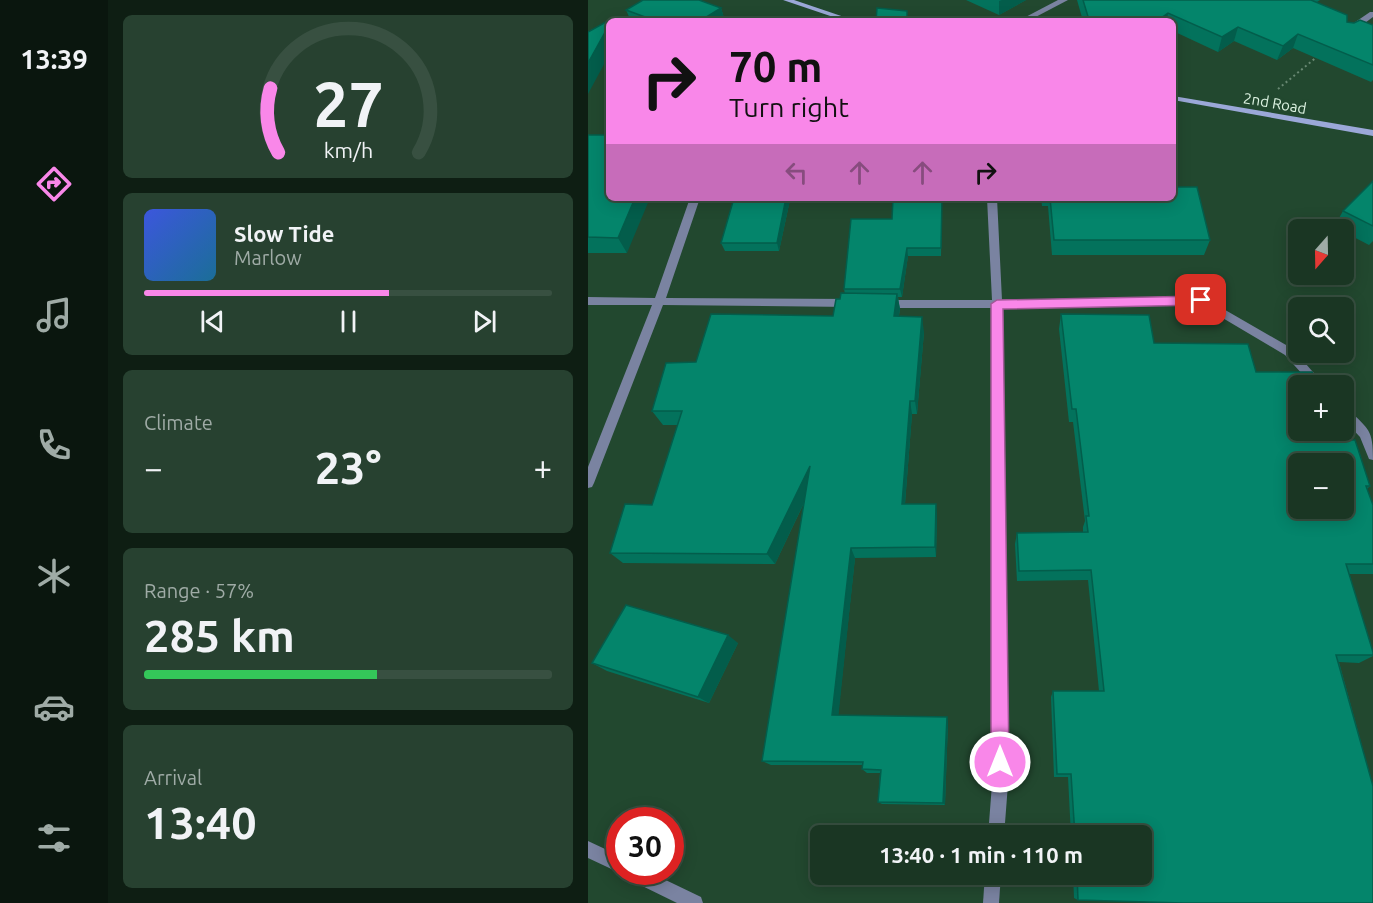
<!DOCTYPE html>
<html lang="en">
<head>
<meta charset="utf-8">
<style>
  :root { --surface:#1a3623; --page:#274130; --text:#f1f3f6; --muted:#9faba6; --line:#385041; --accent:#f987e9 }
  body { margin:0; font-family:Ubuntu,sans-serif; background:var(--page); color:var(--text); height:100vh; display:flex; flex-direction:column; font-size:22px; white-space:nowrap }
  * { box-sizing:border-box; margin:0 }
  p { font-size:20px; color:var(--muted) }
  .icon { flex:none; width:33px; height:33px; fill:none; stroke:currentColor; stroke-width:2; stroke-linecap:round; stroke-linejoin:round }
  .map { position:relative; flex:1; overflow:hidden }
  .details { display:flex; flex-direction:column; gap:15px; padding:15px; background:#0e1e13; width:480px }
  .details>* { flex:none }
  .banner { position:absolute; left:18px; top:18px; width:570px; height:183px; border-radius:9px; box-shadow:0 3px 15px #0003,0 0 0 2px var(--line); background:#f987e9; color:#111; overflow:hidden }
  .needle { width:39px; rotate:200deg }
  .controls { position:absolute; left:700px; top:219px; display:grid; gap:12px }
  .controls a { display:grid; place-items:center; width:66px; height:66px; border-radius:9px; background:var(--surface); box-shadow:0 3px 15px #0003,0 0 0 2px var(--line); font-size:30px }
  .speed { position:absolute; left:18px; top:807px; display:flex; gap:12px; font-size:30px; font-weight:700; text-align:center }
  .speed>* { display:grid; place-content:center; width:78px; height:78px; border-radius:50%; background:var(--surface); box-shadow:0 3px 15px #0003,0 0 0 2px var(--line); line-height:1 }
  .speed .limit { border:9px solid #d22; background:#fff; color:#111 }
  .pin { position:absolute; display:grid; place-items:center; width:51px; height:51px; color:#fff; margin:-26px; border-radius:12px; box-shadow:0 3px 9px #0006 }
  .me { position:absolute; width:66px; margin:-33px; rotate:0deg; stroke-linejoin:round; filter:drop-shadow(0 0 4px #0008) }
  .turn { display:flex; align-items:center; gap:21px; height:126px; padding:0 24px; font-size:27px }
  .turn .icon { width:78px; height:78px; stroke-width:2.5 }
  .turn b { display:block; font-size:42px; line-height:51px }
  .lanes { display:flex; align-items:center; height:57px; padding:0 24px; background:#0003; justify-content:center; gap:30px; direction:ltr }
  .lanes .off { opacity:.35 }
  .big { font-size:45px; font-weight:700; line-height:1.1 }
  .details .widget { flex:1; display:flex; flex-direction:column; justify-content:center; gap:9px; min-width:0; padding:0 21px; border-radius:9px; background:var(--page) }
  .details .dial { align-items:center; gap:0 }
  .dial svg { height:156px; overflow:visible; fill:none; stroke:var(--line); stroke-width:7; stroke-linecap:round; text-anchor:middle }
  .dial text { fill:var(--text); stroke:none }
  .song { display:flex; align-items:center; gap:18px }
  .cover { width:72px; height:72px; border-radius:9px; background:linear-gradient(135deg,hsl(230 70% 55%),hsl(200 70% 35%)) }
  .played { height:6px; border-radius:3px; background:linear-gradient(90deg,var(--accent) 60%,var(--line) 60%) }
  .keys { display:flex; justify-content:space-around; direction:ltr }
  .heat { display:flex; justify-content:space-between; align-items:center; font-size:33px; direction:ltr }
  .charge { height:9px; border-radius:4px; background:linear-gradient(90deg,#34c759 57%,var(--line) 0) }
  .trip { position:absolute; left:222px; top:825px; width:342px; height:60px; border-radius:9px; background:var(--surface); box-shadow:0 3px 15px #0003,0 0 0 2px var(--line); font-weight:700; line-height:60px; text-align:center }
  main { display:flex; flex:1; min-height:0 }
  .dock { display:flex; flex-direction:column; width:108px; justify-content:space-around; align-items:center; background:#0a160e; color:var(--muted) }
  .dock .icon { width:42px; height:42px }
  .dock .current { color:var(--accent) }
  .dock b { font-size:27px; color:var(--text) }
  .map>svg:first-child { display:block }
</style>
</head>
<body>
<main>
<nav class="dock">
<b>13:39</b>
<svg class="icon current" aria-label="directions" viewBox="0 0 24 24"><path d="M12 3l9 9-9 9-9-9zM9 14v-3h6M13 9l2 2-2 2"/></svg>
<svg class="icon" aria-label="music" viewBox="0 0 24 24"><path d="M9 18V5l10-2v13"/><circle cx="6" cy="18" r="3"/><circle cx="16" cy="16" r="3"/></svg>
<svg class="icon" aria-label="phone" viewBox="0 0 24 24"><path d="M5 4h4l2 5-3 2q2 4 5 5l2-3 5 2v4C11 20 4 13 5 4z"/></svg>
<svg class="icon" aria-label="climate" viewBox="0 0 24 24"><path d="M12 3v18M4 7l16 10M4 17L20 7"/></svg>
<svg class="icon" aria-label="car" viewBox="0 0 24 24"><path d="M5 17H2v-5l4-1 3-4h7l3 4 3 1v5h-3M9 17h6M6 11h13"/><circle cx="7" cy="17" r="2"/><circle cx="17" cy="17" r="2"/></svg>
<svg class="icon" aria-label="filters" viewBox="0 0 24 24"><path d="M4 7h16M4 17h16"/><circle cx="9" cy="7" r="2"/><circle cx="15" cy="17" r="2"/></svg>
</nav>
<section class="details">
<div class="widget dial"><svg viewBox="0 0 100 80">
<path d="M14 69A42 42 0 1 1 86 69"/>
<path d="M14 69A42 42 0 0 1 10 36" stroke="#f987e9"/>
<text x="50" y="56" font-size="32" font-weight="700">27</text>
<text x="50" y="72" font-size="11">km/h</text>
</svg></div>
<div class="widget">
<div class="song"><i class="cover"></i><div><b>Slow Tide</b><p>Marlow</p></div></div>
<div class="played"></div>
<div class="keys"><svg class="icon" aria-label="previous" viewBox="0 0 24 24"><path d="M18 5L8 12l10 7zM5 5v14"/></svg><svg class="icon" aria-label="pause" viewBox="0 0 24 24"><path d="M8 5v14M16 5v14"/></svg><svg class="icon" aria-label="next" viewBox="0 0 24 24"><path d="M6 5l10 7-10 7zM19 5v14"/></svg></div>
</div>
<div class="widget"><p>Climate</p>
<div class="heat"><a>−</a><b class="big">23°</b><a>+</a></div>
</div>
<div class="widget"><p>Range · 57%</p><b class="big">285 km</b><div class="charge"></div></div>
<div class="widget"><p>Arrival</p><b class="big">13:40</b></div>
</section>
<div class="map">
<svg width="785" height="903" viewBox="0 0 785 903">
  <rect width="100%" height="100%" fill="#22482f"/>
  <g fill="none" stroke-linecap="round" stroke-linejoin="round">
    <polyline stroke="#688872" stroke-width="2" stroke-dasharray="2 3" stroke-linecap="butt" points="690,89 730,56"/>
    <g fill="#7a83a1" fill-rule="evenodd">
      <polygon points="470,0 480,0 440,21 430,21"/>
      <polygon points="782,12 785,12 785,17 766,31 760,31 760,27"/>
      <polygon points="102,198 112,198 78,298 264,299 269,303 264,307 75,305 6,483 4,487 0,488 0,467 64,305 0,305 0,297 67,298"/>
      <polygon points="399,198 409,198 414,300 613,296 705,349 737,386 725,386 697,355 611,304 414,308 420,784 416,836 400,836 404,784 404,308 297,308 292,304 297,300 404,300"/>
      <path d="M756 407 760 409C781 430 785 429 785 460L781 459 772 437 756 420Z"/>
      <polygon points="0,841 32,856 32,872 61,872 113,897 115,903 89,903 38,878 36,872 32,873 0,858"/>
      <polygon points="397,874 413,874 411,903 395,903"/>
    </g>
    <g fill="#9ba8d8" fill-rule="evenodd">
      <polygon points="195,0 206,0 268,21 257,21"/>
      <polygon points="585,96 785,130 785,136 585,100"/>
    </g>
  </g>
  <g fill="#03725c" fill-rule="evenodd">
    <polygon points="378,0 438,0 411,15"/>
    <polygon points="489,0 732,0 729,2 759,22 785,25 785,80 783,82 705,48 689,60 646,41 630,52 585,31 585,21 495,21"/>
    <polygon points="133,8 137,21 43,21 38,10"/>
    <polygon points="0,135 39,253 0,253"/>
    <polygon points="785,181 785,241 781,245 756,232 756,230 750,230 746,227 755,211"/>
    <polygon points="305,198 354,198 353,256 320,256 314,297 310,297 312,309 311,316 336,332 329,414 324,414 317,504 349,515 348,557 267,558 250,715 360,722 357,805 294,804 290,802 292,773 279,773 274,769 275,765 183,765 174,761 216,503 187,564 35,563 22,553 64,505 90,425 75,425 64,411 108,362 245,316 252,299 257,294 256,289 304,219"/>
    <polygon points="453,198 585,198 622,240 616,255 464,255 460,206 454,206"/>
    <polygon points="202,200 191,251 137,251 133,243"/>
    <path d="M473 314 561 315 566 343 660 344 668 372H724L729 386H711V430H744L747 440H767L782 486 779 489 785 505V574H761L785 652V656L771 663 751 662 785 786V903H595L490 900 486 898 485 874H554V836H483L480 777H466L463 697 465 691H511L500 580 429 581 427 544 429 533 495 532V527L497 521 485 422H481L471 329ZM711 464H756V508H711Z"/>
    <polygon points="150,643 121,703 19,671 4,663"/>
  </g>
  <g fill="#035d4b">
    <polygon points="414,0 438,0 411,15 411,1"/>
    <polygon points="133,8 137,21 112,21"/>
    <polygon points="580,13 579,21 572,21 573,18"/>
    <polygon points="21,25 21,55 0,94 0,63"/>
    <polygon points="650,27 646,41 630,52 634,37"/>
    <polygon points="710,34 705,48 689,60 695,46"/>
    <polygon points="47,198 62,198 39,253 30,238"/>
    <polygon points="198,198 202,198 202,200 191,251 189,243"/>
    <polygon points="319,248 320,256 314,297 312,289"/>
    <polygon points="309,294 312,309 308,331 306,316"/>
    <polygon points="334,317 336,332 329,414 327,401"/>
    <polygon points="322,401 324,414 316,516 314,504"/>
    <polygon points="222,466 227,479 187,564 179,554"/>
    <polygon points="348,504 349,515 348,557 347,547"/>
    <polygon points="263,548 267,558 250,720 244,715"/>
    <polygon points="140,635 150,643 121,703 110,697"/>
    <polygon points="359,717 360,722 357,805 355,803"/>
  </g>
  <g fill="#04856b" stroke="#035d4b" stroke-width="1.5" fill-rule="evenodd">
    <polygon points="55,0 111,0 133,8 112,21 68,21 38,10"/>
    <polygon points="495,0 723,0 759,15 759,22 766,23 772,20 785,25 785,65 710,34 695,46 650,27 634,37 580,13 573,18 501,20"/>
    <polygon points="289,8 319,11 319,21 288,21"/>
    <polygon points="25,18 23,21 21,21 21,25 0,63 0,32"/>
    <polygon points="0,135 21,135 21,198 47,198 30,238 0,237"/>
    <polygon points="785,181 785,226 755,211"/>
    <polygon points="585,187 609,187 622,240 466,240 462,198 585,198"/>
    <polygon points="146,198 198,198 189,243 133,243"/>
    <polygon points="305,198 354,198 353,248 319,248 312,289 256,289 263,219 304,219"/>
    <polygon points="253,293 309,294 306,316 334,317 327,401 322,401 314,504 348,504 347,547 263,548 244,715 359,717 355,803 290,802 293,770 274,769 275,762 174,761 222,466 179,554 22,553 37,504 64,505 94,411 64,411 78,363 108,362 123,314 245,316 248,299 252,299"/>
    <path d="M473 314 561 315 566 343 660 344 668 372H724L729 386H711V430H744L747 440H767L782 486H778L785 505V564H758L785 652V655H748L785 786V903H595L490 900 489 874H554V836H487L483 774H469L465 691H516L503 570 431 571 429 533 500 532 498 516H501L488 409H484ZM711 464H756V508H711Z"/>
    <polygon points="38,605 140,635 110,697 4,663"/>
  </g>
  <polygon fill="#f987e9" stroke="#a25897" stroke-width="1.5" points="613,296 619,300 613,305 415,309 421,762 418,768 412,770 406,768 403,762 403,304 409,300"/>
  <g text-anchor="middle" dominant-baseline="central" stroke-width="6" stroke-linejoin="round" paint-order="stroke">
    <g font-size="15" fill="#ddf3e2" stroke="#22482f">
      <text transform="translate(687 103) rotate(10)">2nd Road</text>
    </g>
  </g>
</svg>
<div class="controls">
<a><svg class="needle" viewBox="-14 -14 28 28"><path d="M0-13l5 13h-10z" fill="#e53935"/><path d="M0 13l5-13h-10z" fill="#9faba6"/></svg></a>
<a><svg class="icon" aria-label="search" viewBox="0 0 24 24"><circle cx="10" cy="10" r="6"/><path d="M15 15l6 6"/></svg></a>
<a>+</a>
<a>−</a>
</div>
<div class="speed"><div class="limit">30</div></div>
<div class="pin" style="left:613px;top:300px;background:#d93025"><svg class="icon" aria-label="arrive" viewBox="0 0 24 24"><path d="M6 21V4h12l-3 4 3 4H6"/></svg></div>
<svg class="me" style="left:412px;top:762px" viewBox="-20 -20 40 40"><circle r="17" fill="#f987e9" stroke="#fff" stroke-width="3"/><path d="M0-11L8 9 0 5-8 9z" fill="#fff"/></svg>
<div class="trip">13:40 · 1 min · 110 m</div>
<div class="banner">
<div class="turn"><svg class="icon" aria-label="right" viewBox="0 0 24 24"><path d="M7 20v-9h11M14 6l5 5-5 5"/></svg><div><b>70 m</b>Turn right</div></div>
<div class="lanes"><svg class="icon off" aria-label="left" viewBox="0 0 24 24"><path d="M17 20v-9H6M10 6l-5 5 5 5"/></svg><svg class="icon off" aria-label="ahead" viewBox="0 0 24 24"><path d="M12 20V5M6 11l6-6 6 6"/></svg><svg class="icon off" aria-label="ahead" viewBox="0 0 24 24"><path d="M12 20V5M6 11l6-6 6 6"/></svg><svg class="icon" aria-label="right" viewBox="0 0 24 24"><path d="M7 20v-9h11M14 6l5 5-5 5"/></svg></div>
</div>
</div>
</main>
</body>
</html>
